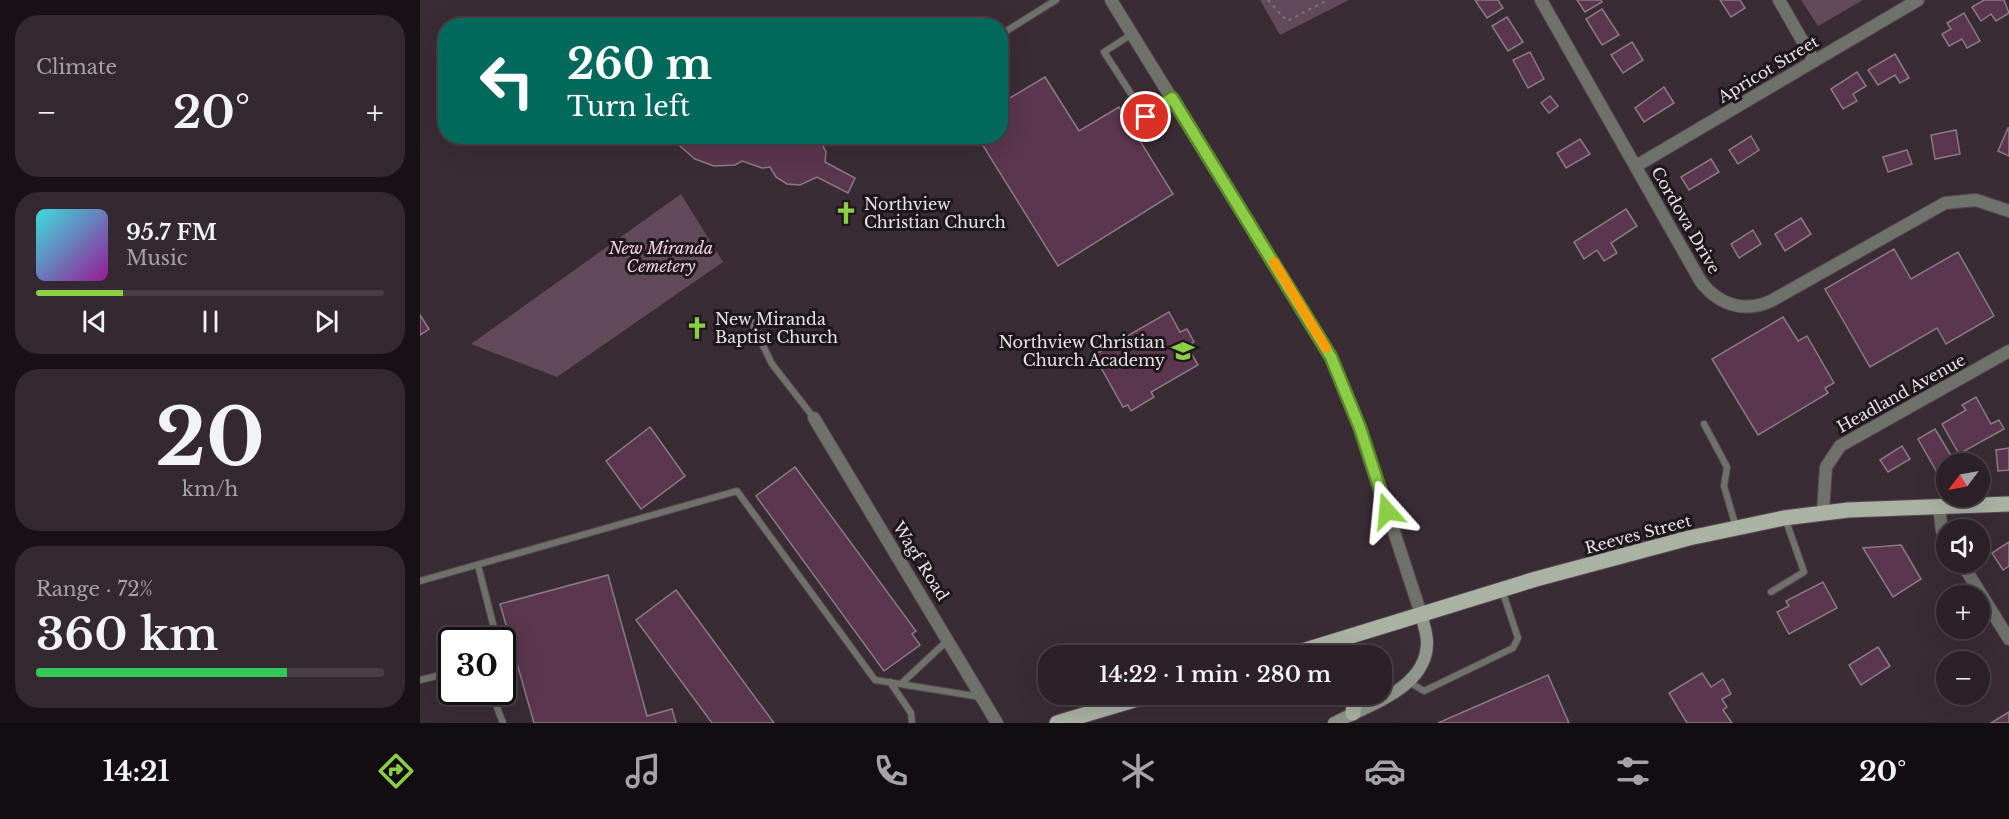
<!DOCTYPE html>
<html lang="en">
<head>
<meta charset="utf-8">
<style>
  :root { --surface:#2c2128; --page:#342930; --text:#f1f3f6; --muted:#a6a3a8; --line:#483e45; --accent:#8bce46 }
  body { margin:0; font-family:"Libre Baskerville",serif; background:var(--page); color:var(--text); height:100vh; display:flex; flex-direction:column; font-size:22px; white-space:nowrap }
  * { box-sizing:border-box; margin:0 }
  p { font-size:20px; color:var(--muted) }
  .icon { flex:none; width:33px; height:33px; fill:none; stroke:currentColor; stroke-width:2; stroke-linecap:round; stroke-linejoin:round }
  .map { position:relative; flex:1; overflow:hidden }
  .details { display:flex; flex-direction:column; gap:15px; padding:15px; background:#181216; width:420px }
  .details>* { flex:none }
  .hud { position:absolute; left:18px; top:18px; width:570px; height:126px; border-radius:24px; box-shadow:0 6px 24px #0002,0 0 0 2px var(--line); background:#00695c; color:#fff; overflow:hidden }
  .needle { width:39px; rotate:238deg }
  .buttons { position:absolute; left:1516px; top:453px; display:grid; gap:12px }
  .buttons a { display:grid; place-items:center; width:54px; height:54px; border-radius:50%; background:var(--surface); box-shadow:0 6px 24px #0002,0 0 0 2px var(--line); font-size:30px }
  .speed { position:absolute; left:18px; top:627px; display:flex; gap:12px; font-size:30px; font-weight:700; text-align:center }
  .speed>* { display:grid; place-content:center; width:78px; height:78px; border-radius:50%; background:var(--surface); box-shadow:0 6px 24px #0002,0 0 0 2px var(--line); line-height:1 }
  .speed .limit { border:3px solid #111; border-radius:9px; background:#fff; color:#111 }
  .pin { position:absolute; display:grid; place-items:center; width:51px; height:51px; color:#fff; margin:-26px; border:3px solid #fff; border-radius:50%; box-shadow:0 2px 6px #0007 }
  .me { position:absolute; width:66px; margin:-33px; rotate:342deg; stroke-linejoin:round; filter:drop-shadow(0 0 4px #0008) }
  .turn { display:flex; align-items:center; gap:21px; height:126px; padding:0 30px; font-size:27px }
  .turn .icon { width:78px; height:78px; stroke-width:2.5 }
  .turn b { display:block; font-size:42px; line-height:51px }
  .big { font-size:45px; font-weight:600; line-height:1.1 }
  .details .card { flex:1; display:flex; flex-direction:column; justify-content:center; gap:9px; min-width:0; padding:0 21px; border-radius:24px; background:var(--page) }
  .details .dial { align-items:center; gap:0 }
  .dial b { font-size:78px; line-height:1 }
  .song { display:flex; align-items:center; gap:18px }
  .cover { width:72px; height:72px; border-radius:9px; background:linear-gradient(135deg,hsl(180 70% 55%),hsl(300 70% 35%)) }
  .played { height:6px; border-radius:3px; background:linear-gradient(90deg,var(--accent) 25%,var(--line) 25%) }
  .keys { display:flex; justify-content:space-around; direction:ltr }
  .heat { display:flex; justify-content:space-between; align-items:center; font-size:33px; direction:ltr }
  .charge { height:9px; border-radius:4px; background:linear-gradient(90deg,#34c759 72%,var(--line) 0) }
  .trip { position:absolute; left:618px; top:645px; width:354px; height:60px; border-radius:24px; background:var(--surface); box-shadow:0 6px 24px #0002,0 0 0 2px var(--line); font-weight:600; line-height:60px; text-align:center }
  .tab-bar { display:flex; height:96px; justify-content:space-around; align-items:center; background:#120d10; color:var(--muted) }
  .tab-bar .icon { width:42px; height:42px }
  .tab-bar .on { color:var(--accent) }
  .tab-bar b { font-size:27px; color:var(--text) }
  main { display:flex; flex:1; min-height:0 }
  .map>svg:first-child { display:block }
</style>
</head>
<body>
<main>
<section class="details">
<div class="card"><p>Climate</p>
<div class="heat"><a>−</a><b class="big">20°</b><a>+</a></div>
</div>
<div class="card">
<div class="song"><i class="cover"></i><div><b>95.7 FM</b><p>Music</p></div></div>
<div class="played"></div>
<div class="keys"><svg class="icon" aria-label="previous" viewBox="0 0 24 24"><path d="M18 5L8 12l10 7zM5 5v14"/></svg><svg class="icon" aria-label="pause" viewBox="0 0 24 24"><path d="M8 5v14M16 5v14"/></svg><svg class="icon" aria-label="next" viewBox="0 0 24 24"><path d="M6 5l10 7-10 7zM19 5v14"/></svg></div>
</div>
<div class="card dial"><b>20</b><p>km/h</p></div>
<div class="card"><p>Range · 72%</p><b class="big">360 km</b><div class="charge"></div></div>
</section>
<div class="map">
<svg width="1589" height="723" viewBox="0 0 1589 723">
  <rect width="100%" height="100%" fill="#3a2c35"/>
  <g fill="#624a5a">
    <polygon points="840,0 929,0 860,35"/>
    <polygon points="1381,0 1443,0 1398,26"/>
    <polygon points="261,194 303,262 137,377 51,344"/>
  </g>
  <g fill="#5b364f" stroke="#8a7a84" stroke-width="1.5">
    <polygon points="1055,0 1078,0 1083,8 1067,18"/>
    <polygon points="1157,0 1181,0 1182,2 1165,12"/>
    <polygon points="1300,0 1320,0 1325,8 1311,17"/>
    <polygon points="1564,0 1584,0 1589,13 1576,21 1571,14 1561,21 1552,7"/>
    <polygon points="1182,9 1199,35 1182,45 1166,19"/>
    <polygon points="1544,13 1560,41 1547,48 1542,39 1529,46 1522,34 1531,29 1527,23"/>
    <polygon points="1087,17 1103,42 1088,51 1072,26"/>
    <polygon points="1212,42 1223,60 1203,73 1191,55"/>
    <polygon points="1110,52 1124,79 1108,88 1093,60"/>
    <polygon points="1475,54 1489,78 1480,83 1475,75 1458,85 1448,70"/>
    <polygon points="1437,72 1446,86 1433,94 1437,101 1423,109 1411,89"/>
    <polygon points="625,77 659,131 699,107 753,194 638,266 557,136 580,136 580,104"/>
    <polygon points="1244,87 1254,103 1224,122 1215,108"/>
    <polygon points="1130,96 1138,106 1129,113 1121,103"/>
    <polygon points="1588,128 1589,128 1589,156 1578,151"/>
    <polygon points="1536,130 1540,154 1515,159 1511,135"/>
    <polygon points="255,136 398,136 406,152 405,162 435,178 428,193 397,177 380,185 367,184 356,177 350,167 342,168 322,161 315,165 294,166 275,159 260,146"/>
    <polygon points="1331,136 1339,150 1318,164 1309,150"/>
    <polygon points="1160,139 1170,154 1146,168 1137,153"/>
    <polygon points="1487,150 1492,164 1468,172 1463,157"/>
    <polygon points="1291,159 1299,172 1269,190 1261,177"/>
    <polygon points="1206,209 1217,226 1191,243 1197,253 1184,261 1177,250 1164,259 1154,242"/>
    <polygon points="1381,218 1391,234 1365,251 1355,234"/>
    <polygon points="1333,230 1341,244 1319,258 1311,244"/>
    <polygon points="1474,249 1491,279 1538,252 1574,316 1526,344 1517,328 1450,367 1405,289"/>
    <polygon points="749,312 760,332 767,329 774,342 767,346 778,365 731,392 734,397 711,411 708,405 703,407 674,355"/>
    <polygon points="0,315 9,329 0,335"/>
    <polygon points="1363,317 1378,341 1387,336 1414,383 1405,388 1408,393 1338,435 1292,359"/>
    <polygon points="1556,397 1571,424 1579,420 1584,429 1539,454 1522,424 1546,410 1542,405"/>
    <polygon points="230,427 265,476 221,509 186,461"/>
    <polygon points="1515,429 1536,464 1527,464 1527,471 1519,476 1498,439"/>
    <polygon points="1482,446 1490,459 1468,472 1460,460"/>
    <polygon points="1589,448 1589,470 1578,471 1576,450"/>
    <polygon points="375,467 496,631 492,634 500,645 464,671 336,496"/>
    <polygon points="1589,542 1589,566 1583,570 1572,553"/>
    <polygon points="1481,545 1501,579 1473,597 1443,548"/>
    <polygon points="188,575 227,716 252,709 256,723 114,723 80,604"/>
    <polygon points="1403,582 1417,608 1369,634 1357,612 1369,606 1366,601"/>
    <polygon points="256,590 354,723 292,723 216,620"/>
    <polygon points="1458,647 1470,666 1441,685 1429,665"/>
    <polygon points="1282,673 1291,687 1303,679 1311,694 1302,699 1307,707 1303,710 1312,723 1267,723 1249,693"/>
    <polygon points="1128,675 1149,723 1018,723"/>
    <polygon points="1589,712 1589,723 1571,723"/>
  </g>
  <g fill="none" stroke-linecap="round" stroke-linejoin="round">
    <g stroke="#564951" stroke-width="8">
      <g id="service">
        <polyline points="712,34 684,52 726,117 751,98"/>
        <polyline points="580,35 636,0"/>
        <polyline points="330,319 352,364 394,418"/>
        <polyline points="1284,424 1307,467 1304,486 1316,527"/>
        <polyline points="58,565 77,640"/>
        <polyline points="0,581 317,491 455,680 561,697"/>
        <polyline points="1351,592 1384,572 1365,518"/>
        <polyline points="0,680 32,672"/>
        <polyline points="470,682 491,713 492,723"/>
        <polyline points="989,682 1004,691 1093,648 1098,638 1082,590"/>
        <polyline points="482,683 528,640"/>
        <polyline points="71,692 83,723"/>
      </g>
    </g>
    <g stroke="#564951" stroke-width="14">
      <g id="minor">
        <polyline points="691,0 911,357 940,428 1001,614"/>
        <path d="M1121 0 1281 282C1299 305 1324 313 1351 301L1525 203 1556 200 1589 211"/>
        <polyline points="1359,0 1394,61"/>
        <polyline points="1216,166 1498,0"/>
        <polyline points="394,418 577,723"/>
        <polyline points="1519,506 1522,531 1527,539"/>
        <polyline points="1403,512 1406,467 1420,446 1589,351"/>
        <polyline points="1541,562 1589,639"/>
      </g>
    </g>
    <g stroke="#564951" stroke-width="14">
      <path id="secondary" d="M914 723C948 705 1008 688 1007 642 1007 633 1003 623 1001 614"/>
    </g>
    <g stroke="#564951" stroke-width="17">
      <g id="primary">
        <polyline points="866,656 1116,579 1269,538 1364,518 1428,510 1589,504"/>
        <polyline points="933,713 935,694"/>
        <polyline points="637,723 734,694"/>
      </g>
    </g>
    <polyline stroke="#7e7279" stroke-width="2" stroke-dasharray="3 4.5" stroke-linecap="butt" points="848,0 867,21 908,0"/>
    <use href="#service" stroke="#6e726b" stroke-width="6"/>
    <use href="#minor" stroke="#6e726b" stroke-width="12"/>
    <use href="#secondary" stroke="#90968c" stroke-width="12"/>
    <use href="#primary" stroke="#aab2a4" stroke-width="15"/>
  </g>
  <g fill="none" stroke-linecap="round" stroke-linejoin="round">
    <g stroke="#5a862e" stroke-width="15">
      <polyline id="route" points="726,117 752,98 911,357 940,428 967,511"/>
    </g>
    <use href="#route" stroke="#8bce46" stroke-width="10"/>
    <polyline stroke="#f59e0b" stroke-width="10" points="854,262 906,348"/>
  </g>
  <defs>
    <g id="church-bare" transform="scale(1.8)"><path d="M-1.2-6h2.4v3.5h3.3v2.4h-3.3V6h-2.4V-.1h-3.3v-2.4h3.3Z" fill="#8bce46" stroke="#1d171b" stroke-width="2.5" paint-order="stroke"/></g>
    <g id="school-bare" transform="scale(1.8)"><path d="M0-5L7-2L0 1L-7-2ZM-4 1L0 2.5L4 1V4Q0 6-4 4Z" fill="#8bce46" stroke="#1d171b" stroke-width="2.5" paint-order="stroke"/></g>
  </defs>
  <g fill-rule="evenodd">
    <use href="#church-bare" x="426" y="213"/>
    <use href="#church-bare" x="277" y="328"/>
    <use href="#school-bare" x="763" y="351"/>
  </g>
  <g text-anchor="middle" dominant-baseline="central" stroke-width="6" stroke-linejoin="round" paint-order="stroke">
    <g font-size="16" fill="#eae1e6" stroke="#1d171b">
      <text transform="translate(1348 69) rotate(-31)">Apricot Street</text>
      <text transform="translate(1266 220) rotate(60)">Cordova Drive</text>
      <text transform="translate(1481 393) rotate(-29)">Headland Avenue</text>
      <text transform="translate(1218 534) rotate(-15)">Reeves Street</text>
      <text transform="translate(501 561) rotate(58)">Wagf Road</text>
    </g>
    <g font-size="16" fill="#eae1e6" stroke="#1d171b" text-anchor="start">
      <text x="444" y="204">Northview<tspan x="444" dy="18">Christian Church</tspan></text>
      <text x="295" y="319">New Miranda<tspan x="295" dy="18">Baptist Church</tspan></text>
      <text x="745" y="342" text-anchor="end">Northview Christian<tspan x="745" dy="18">Church Academy</tspan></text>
    </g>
    <g font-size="16" font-style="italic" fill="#f9d1eb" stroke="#1d171b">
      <text x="241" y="248">New Miranda<tspan x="241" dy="18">Cemetery</tspan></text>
    </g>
  </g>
</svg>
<div class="buttons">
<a><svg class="needle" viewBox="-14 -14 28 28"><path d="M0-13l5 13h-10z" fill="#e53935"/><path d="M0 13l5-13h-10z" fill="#a6a3a8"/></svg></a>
<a><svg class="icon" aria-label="sound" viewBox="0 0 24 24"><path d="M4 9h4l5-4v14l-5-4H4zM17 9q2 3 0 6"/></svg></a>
<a>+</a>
<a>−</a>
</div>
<div class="speed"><div class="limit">30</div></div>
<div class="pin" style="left:726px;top:117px;background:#d93025"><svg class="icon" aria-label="arrive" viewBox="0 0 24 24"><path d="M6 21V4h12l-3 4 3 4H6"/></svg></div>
<svg class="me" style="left:967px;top:511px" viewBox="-20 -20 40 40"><path d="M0-17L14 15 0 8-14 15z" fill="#8bce46" stroke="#fff" stroke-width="4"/></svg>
<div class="trip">14:22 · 1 min · 280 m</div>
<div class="hud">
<div class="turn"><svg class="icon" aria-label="left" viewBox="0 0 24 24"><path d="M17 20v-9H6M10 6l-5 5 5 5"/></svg><div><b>260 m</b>Turn left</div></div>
</div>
</div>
</main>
<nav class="tab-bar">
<b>14:21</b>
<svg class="icon on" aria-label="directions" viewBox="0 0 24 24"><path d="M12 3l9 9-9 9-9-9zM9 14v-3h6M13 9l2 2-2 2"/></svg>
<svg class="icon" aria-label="music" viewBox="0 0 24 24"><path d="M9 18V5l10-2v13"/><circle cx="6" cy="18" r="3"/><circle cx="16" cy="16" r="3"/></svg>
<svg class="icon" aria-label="phone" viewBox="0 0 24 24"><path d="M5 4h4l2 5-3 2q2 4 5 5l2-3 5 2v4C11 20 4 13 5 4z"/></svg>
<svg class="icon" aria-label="climate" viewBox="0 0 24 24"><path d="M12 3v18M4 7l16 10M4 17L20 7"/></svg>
<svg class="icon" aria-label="car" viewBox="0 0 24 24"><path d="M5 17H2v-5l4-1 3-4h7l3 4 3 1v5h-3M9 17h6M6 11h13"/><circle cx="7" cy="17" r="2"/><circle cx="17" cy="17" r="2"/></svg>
<svg class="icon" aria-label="filters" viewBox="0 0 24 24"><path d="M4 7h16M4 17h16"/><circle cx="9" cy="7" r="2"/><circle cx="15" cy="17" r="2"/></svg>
<b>20°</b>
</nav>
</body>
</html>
